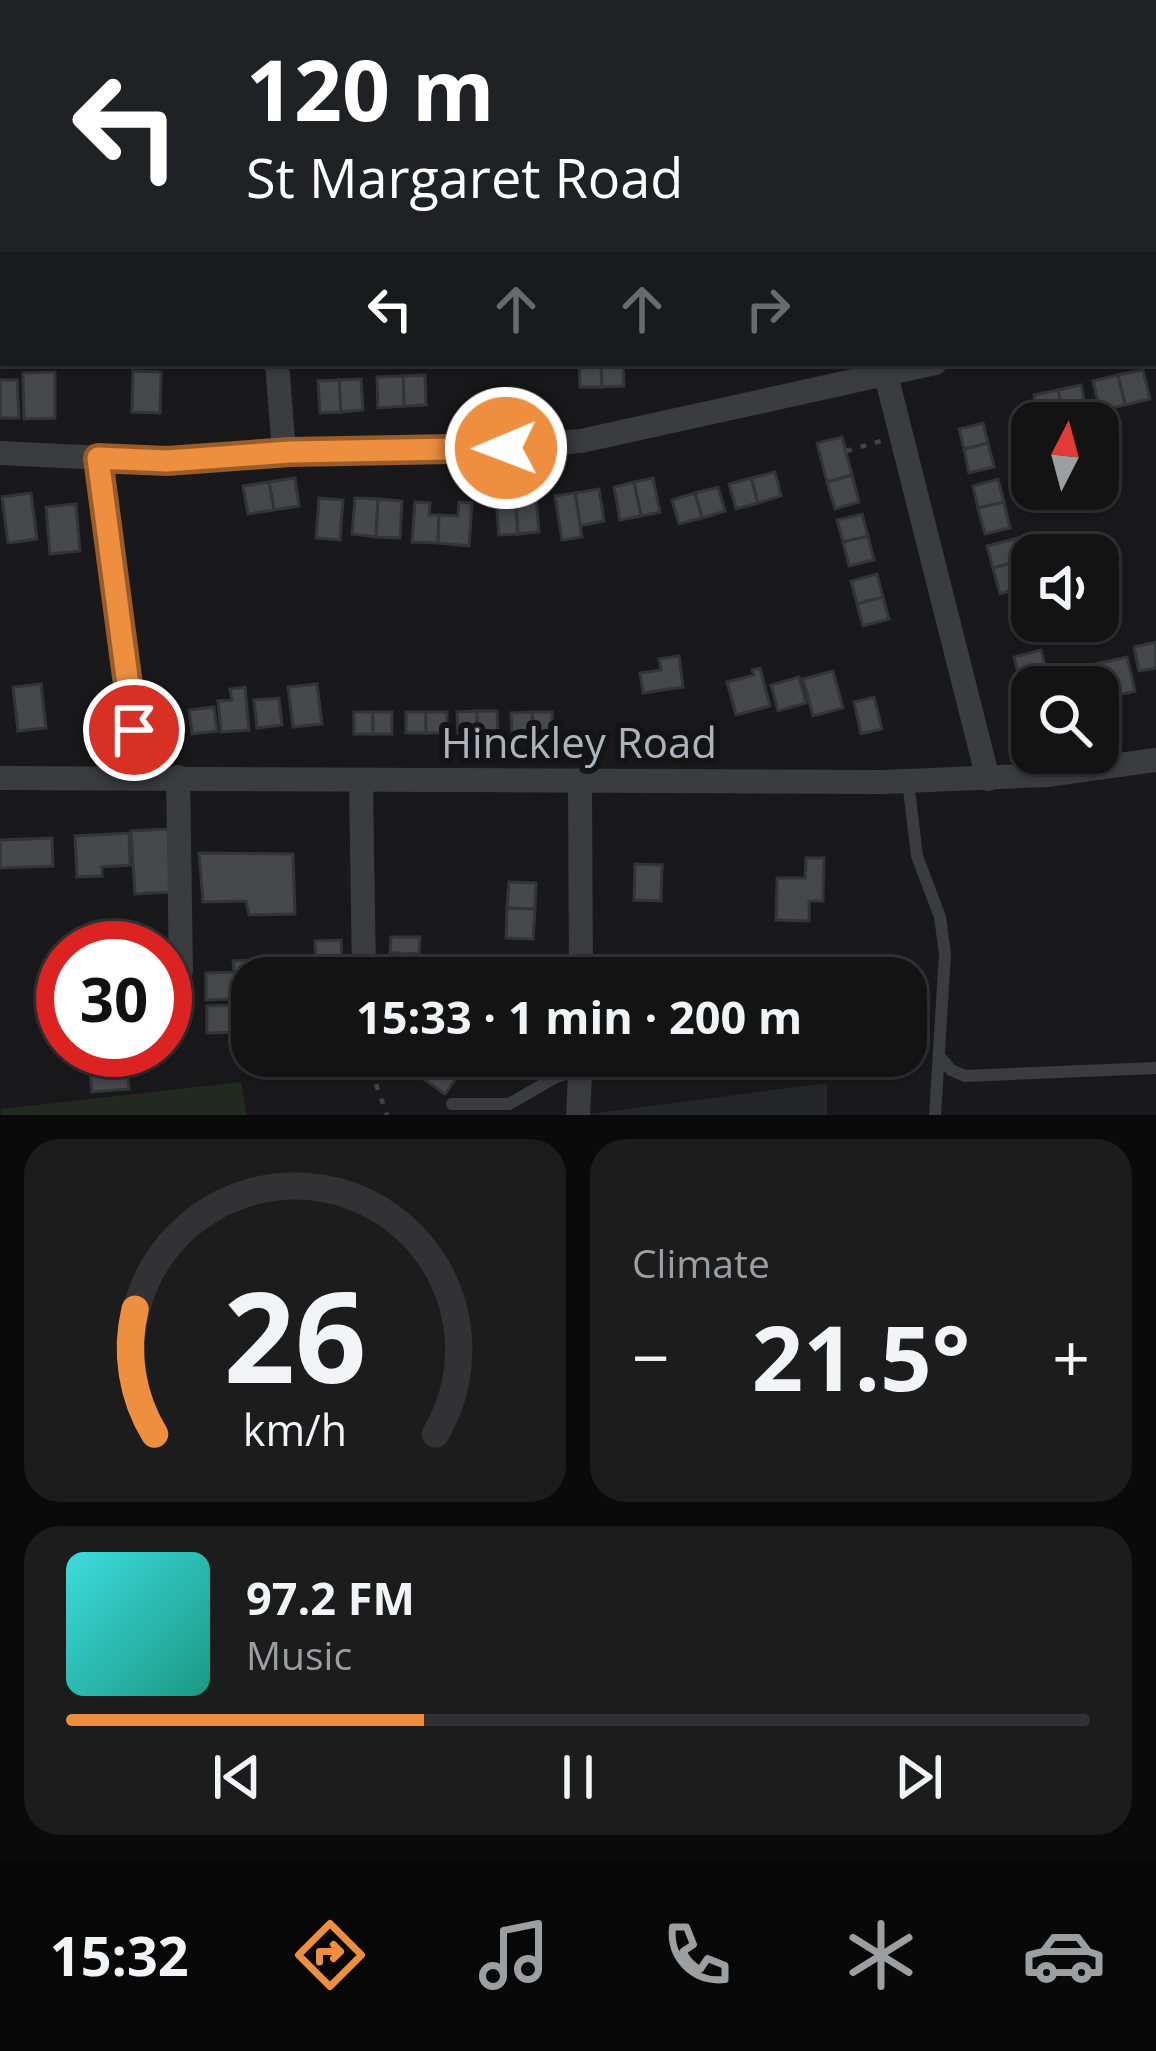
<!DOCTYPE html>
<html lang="en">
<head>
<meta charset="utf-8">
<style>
  :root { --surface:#131314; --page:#1c1c1d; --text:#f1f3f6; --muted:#9d9ea0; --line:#323234; --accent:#ed8f3f }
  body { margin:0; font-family:"Open Sans",sans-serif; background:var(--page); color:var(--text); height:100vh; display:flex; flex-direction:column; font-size:45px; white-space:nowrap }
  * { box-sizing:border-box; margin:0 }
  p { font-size:39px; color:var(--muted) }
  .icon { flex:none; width:66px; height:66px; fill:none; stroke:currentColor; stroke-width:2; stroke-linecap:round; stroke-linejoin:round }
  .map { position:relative; height:1115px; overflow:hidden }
  .drawer { display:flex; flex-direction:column; gap:24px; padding:24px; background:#0a0a0b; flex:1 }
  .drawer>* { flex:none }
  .banner { position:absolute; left:0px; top:0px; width:1158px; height:366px; box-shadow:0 3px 9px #0004,0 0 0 3px var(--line); background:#202124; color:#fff; overflow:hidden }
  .needle { width:78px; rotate:6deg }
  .buttons { position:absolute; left:1011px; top:402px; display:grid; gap:24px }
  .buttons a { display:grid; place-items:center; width:108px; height:108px; border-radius:24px; background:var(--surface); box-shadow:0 3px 9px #0004,0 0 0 3px var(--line); font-size:60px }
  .speed { position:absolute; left:36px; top:921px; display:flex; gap:24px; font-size:60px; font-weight:700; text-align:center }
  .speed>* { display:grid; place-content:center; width:156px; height:156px; border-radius:50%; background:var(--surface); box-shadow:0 3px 9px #0004,0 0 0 3px var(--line); line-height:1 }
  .speed .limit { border:18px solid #d22; background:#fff; color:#111 }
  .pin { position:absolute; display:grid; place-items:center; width:102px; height:102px; color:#fff; margin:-51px; border:6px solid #fff; border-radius:50%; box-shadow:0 3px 12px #0007 }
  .me { position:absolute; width:132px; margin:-66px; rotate:269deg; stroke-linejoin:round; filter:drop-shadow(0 0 9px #0008) }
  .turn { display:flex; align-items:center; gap:42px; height:252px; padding:0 48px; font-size:54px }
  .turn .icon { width:156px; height:156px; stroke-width:2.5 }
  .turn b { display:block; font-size:84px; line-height:102px }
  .lanes { display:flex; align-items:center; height:114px; padding:0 48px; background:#0003; justify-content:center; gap:60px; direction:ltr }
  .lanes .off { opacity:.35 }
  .big { font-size:90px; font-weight:700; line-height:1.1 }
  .drawer .widget { flex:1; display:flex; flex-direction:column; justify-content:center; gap:18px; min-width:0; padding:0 42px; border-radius:36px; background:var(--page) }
  .drawer .dial { align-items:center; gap:0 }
  .dial svg { height:312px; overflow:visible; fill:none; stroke:var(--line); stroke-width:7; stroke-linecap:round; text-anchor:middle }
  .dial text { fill:var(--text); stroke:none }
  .song { display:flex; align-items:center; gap:36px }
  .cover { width:144px; height:144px; border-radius:18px; background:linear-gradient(135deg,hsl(180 70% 55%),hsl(170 70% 35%)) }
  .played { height:12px; border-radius:6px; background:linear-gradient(90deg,var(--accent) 35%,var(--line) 35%) }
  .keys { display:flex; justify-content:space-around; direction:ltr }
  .heat { display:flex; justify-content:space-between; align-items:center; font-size:66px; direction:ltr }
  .drawer .tiles { flex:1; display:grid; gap:24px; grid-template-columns:1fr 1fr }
  .widget:last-child { grid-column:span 2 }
  .trip { position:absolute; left:231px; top:957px; width:696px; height:120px; border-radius:36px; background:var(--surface); box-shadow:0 3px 9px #0004,0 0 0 3px var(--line); font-weight:700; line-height:120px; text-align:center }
  .tabs { display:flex; height:192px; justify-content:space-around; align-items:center; background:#080808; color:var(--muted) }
  .tabs .icon { width:84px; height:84px }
  .tabs .on { color:var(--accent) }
  .tabs b { font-size:54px; color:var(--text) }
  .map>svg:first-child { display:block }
</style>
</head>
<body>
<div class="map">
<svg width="1156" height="1115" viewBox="0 0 1156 1115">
  <rect width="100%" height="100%" fill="#19191b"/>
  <polygon fill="#252628" points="827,1083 827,1115 588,1115 588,1114"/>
  <polygon fill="#212921" points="241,1082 247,1115 1,1115 1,1109"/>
  <g fill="#46484b" stroke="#333437" stroke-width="3">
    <polygon points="579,363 601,363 602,387 580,387"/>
    <polygon points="601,363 623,363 624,386 602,387"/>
    <polygon points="1143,370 1150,399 1125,405 1118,375"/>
    <polygon points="133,371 161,372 160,413 132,412"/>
    <polygon points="55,372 55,418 24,419 23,373"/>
    <polygon points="425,375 426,405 404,406 403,376"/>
    <polygon points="1118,375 1125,405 1100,411 1093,381"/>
    <polygon points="403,376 404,406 378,408 377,377"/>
    <polygon points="361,379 363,410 341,412 339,380"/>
    <polygon points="0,380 17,380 19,418 0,418"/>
    <polygon points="339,380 341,412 320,413 318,381"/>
    <polygon points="1081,385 1087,413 1064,418 1058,390"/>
    <polygon points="1058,390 1064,418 1040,423 1034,395"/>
    <polygon points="983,423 988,443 964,449 959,429"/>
    <polygon points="842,437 852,475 827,482 817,443"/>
    <polygon points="988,443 994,467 969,473 964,449"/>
    <polygon points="775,472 781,496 758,503 751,478"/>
    <polygon points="852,475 859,502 835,509 827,482"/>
    <polygon points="295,478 299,506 274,510 269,482"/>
    <polygon points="653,478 660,512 641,516 634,482"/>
    <polygon points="751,478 758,503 736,509 729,484"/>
    <polygon points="998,479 1004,502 978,508 973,486"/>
    <polygon points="269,482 274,510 248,514 243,486"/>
    <polygon points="634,482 641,516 620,520 614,487"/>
    <polygon points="718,487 725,511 702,518 695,493"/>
    <polygon points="599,489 604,521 580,526 575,493"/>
    <polygon points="31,493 37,539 8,543 2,497"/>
    <polygon points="575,493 582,537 562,540 555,496"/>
    <polygon points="695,493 702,518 679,524 672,500"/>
    <polygon points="536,497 539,532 518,534 515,498"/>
    <polygon points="319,498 343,500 340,540 316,538"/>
    <polygon points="355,498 378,499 376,537 352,534"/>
    <polygon points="515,498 518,534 499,535 496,500"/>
    <polygon points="378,499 402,501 400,538 376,537"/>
    <polygon points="415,502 430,503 429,515 439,515 438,543 412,542"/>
    <polygon points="459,502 472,503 469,546 438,543 439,515 458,516"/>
    <polygon points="1004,502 1010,528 985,534 978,508"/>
    <polygon points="76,504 80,551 50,554 46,507"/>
    <polygon points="862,514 868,536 843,542 837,520"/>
    <polygon points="868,536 874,560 849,566 843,542"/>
    <polygon points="1025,536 1028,551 1016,554 1018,561 993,568 987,546"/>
    <polygon points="1018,561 1024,587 1000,594 993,568"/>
    <polygon points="877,574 883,597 857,604 851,581"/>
    <polygon points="883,597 889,619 863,626 857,604"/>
    <polygon points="1156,642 1156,668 1139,671 1134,647"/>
    <polygon points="1041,650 1048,678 1021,685 1014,657"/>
    <polygon points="679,656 683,687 643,693 640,673 661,670 659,659"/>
    <polygon points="1127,657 1135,691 1104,698 1096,664"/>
    <polygon points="1096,664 1104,698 1098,699 1098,687 1072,687 1068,671"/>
    <polygon points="760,668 770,706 736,715 727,682 754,675 752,670"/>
    <polygon points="833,671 843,708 813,716 803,679"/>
    <polygon points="799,677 806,703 778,711 771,685"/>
    <polygon points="41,684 46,728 18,731 13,687"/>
    <polygon points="317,684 322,724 293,727 288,687"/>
    <polygon points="245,687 249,730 221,732 218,701 232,700 230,689"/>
    <polygon points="874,697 882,729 861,734 854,702"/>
    <polygon points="279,698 282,725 257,728 254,700"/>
    <polygon points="214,707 217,731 192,734 189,710"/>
    <polygon points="477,711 497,711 498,733 477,734"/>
    <polygon points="477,711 477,734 458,735 457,712"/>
    <rect x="354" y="712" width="19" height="22"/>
    <rect x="373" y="712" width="19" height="22"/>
    <rect x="406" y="712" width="20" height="21"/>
    <rect x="426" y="712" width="21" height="21"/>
    <polygon points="532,712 552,712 553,733 533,734"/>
    <polygon points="532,712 533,734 512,735 511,713"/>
    <polygon points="168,829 171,892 135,894 131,831"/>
    <polygon points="129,833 130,865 102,867 102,876 77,877 75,836"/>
    <polygon points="52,838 53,866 0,868 0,840"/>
    <polygon points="199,853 293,854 295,914 249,915 246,901 203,902"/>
    <polygon points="806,858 824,858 823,901 809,901 809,921 776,920 777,878 805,878"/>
    <polygon points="635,864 662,865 661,901 634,900"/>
    <polygon points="509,882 536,883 535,909 507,908"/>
    <polygon points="507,908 535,909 533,939 506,938"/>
    <polygon points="391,937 420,937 419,954 390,953"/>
    <polygon points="341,940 342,961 316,961 315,941"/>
    <polygon points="390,953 419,954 418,969 390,968"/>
    <polygon points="257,960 252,998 206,1000 206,973 234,972 233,961"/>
    <polygon points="510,960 534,961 534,978 510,978"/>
    <rect x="316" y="961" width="26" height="17"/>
    <polygon points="252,1005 252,1032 207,1033 207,1006"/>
    <polygon points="442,1056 451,1056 465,1065 445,1094 425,1080"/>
    <polygon points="506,1056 538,1056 537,1076 505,1075"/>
    <polygon points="126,1060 129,1089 92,1092 89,1063"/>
  </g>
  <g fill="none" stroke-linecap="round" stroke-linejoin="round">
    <g stroke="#404347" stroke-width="4.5" stroke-dasharray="6 9" stroke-linecap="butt">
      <polyline points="846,451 881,441"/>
      <polyline points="366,1056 387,1115"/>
    </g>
    <g stroke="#3a3c40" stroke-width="12">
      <polyline points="908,781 917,856 940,917 945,954 935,1115"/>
      <polyline points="941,1058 951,1070 965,1076 1156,1068"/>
      <polyline points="452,1104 509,1104 556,1077 580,1069"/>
    </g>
    <g stroke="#3a3c40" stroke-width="24">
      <polyline points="167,0 167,3"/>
      <polyline points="743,0 744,3"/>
      <polyline points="1155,13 1156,19"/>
      <polyline points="1155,309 1156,309"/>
      <polyline points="277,363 284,452"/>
      <polyline points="886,375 988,779"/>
      <polyline points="0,453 167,461 284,452 471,450 581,441 935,363"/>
      <polyline points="98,457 139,776"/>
      <polyline points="0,778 883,782 1047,775 1156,760"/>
      <polyline points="361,780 364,978"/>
      <polyline points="580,780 581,978"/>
      <polyline points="165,1006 181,971 178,777"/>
      <polyline points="578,1115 581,1056"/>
    </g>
  </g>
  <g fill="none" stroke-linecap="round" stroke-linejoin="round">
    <g stroke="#9a5d29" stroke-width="30">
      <polyline id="route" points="134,730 98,458 167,461 290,452 506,448"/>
    </g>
    <use href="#route" stroke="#ed8f3f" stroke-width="21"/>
  </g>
  <g text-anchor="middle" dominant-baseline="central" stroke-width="12" stroke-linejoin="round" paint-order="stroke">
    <g font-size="42" fill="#acb3ba" stroke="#141416">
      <text x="579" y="741">Hinckley Road</text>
    </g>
  </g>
</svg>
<div class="buttons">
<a><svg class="needle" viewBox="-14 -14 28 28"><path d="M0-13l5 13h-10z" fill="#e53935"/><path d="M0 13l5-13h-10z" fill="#9d9ea0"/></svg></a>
<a><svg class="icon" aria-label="sound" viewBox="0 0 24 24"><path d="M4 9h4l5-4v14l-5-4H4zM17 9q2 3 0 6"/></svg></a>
<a><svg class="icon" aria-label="search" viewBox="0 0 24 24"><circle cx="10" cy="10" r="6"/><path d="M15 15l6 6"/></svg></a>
</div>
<div class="speed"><div class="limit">30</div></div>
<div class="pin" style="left:134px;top:730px;background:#d93025"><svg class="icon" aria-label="arrive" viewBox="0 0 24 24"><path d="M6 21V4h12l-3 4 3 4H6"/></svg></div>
<svg class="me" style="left:506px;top:448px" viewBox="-20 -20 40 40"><circle r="17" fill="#ed8f3f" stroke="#fff" stroke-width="3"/><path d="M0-11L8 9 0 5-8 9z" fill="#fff"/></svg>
<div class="trip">15:33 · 1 min · 200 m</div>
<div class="banner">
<div class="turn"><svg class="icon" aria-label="left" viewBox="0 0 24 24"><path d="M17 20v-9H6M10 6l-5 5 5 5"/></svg><div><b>120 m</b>St Margaret Road</div></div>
<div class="lanes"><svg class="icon" aria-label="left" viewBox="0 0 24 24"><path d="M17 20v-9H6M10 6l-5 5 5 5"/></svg><svg class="icon off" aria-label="ahead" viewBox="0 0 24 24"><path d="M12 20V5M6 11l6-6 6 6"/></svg><svg class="icon off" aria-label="ahead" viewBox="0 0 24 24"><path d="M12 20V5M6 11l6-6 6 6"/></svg><svg class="icon off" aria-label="right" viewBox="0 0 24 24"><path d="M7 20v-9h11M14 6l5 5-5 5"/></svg></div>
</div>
</div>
<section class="drawer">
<div class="tiles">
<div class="widget dial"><svg viewBox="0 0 100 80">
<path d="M14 69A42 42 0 1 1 86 69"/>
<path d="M14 69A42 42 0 0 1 9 37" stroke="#ed8f3f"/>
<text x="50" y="56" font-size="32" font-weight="700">26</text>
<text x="50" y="72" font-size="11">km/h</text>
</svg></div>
<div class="widget"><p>Climate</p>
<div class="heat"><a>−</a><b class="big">21.5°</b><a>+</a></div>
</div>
<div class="widget">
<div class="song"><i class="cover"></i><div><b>97.2 FM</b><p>Music</p></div></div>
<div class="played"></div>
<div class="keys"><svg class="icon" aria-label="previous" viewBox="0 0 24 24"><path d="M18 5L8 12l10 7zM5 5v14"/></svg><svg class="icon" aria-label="pause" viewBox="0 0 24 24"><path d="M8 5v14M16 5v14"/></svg><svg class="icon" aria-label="next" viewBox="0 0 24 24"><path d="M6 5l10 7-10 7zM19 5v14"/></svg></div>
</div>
</div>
</section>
<nav class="tabs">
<b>15:32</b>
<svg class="icon on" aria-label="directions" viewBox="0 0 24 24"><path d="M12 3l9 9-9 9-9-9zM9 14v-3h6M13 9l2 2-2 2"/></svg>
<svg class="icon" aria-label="music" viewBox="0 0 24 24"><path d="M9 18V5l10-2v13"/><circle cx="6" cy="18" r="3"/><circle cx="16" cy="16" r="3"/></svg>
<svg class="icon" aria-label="phone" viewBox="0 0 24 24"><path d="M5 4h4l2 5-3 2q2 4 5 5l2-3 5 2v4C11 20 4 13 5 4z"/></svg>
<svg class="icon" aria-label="climate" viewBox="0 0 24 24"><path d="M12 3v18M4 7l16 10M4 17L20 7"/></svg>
<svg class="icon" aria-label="car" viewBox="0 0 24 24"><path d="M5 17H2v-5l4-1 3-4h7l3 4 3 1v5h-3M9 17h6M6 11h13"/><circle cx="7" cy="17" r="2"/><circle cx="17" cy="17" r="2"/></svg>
</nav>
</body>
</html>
